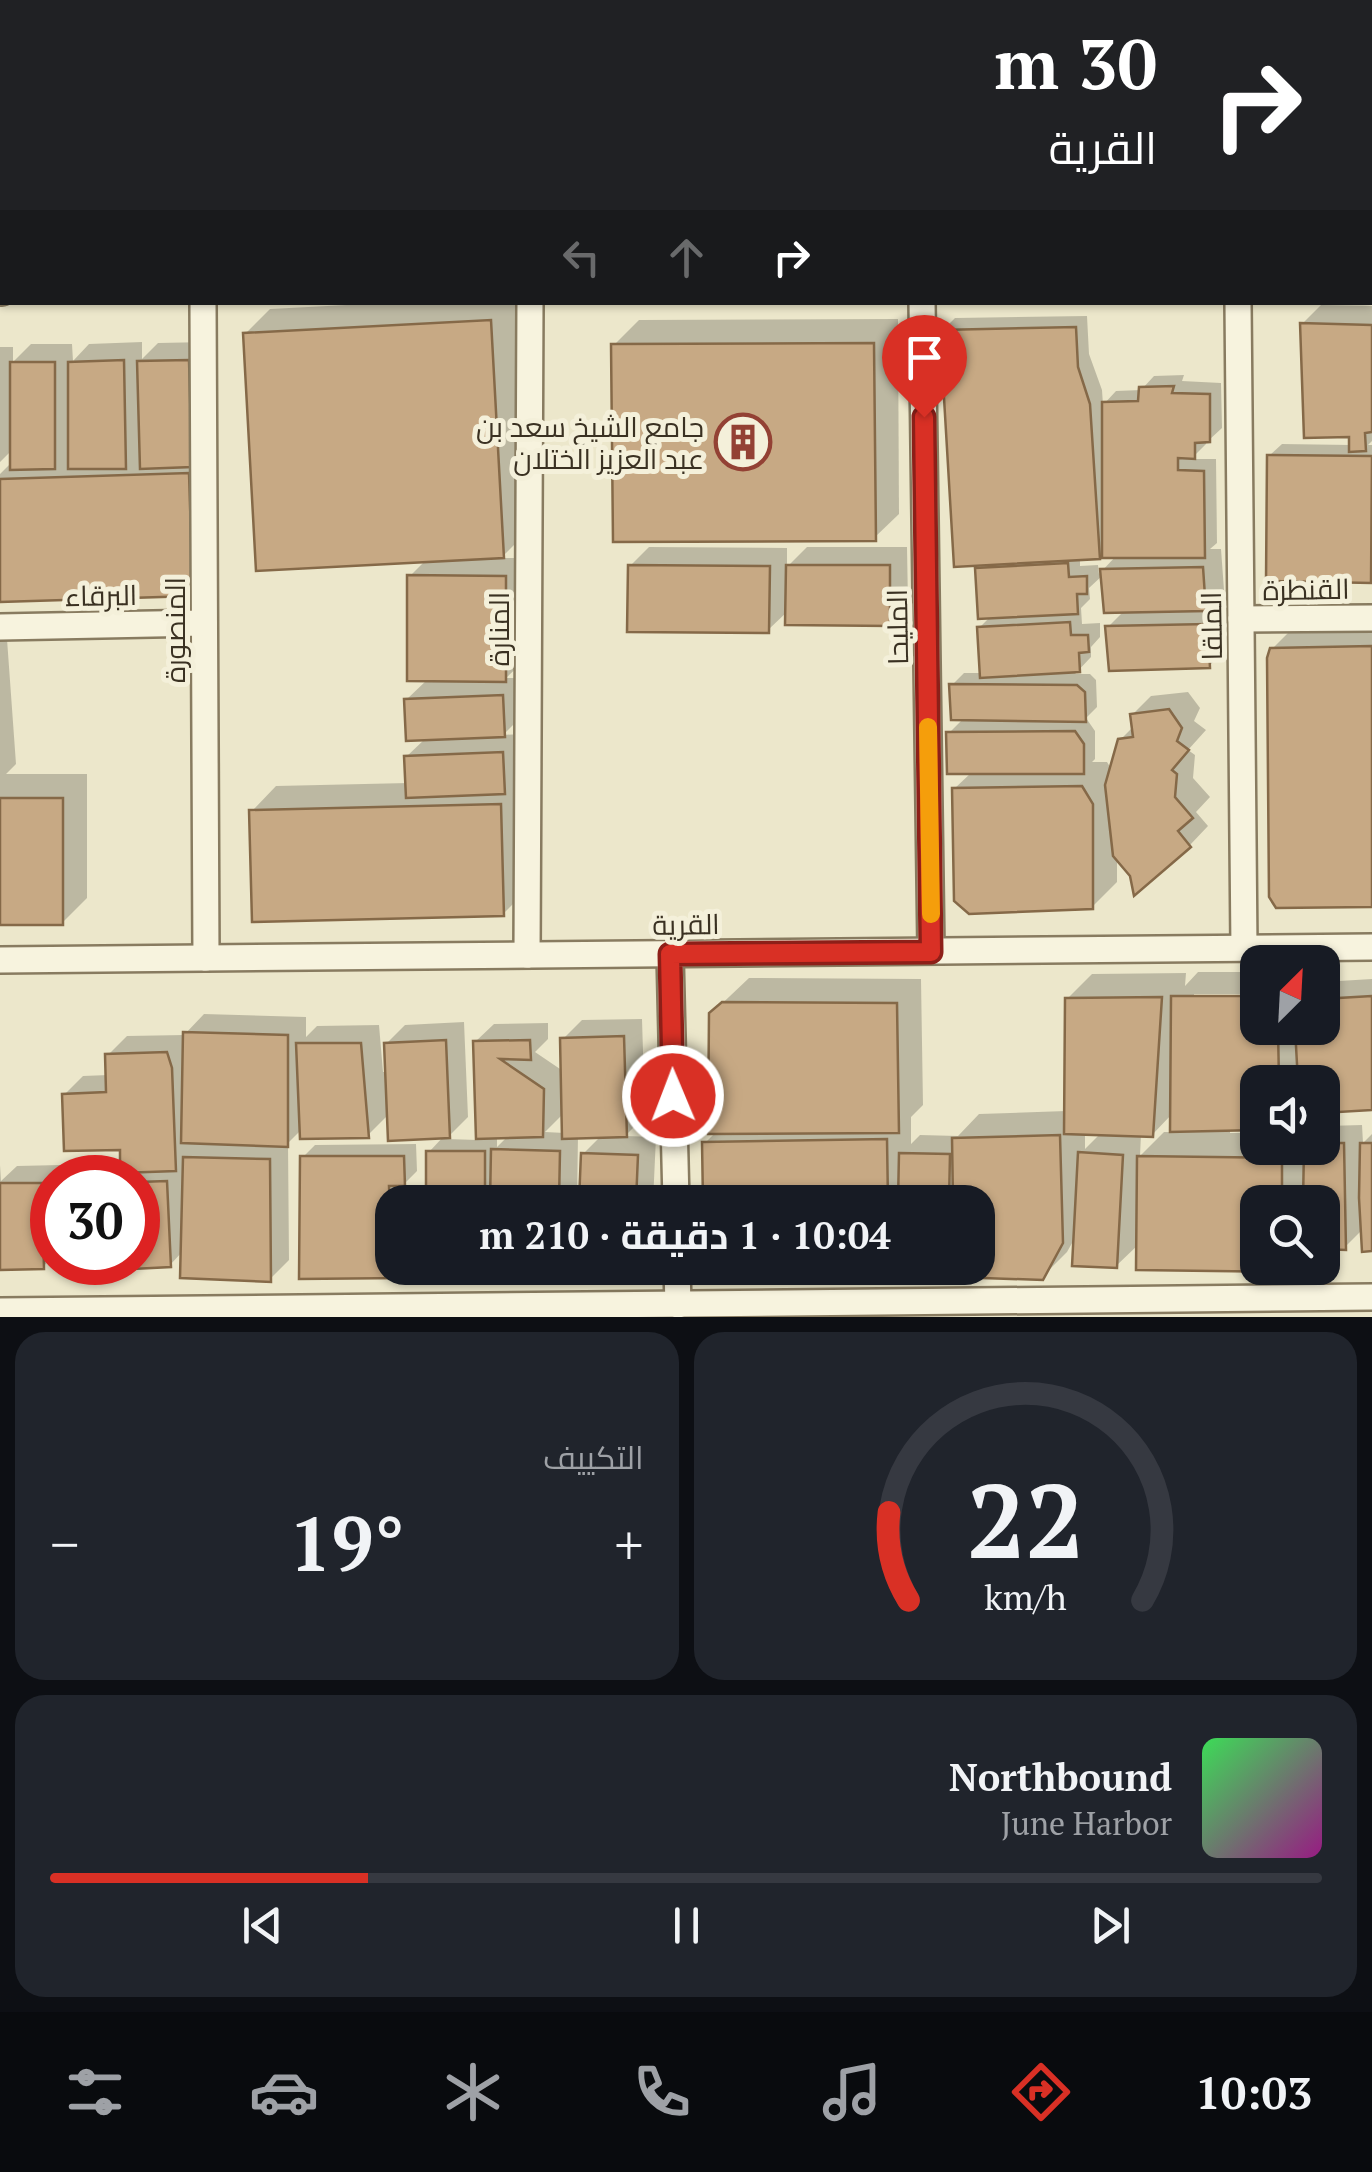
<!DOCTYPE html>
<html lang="ar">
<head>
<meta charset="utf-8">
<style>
  :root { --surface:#171b24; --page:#20242c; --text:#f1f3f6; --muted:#9ea1a6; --line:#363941; --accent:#d93025 }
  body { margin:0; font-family:"PT Serif",Cairo,serif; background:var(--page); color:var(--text); direction:rtl; height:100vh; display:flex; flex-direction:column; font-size:38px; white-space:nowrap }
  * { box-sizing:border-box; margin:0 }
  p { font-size:32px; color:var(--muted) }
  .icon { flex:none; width:55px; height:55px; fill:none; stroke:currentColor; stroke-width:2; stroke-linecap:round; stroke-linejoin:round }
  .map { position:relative; height:1317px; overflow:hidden; direction:ltr }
  .drawer { display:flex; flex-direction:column; gap:15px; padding:15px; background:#0d0f14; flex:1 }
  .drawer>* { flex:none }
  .top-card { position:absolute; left:0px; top:0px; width:1372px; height:305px; box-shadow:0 2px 8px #0004; direction:rtl; background:#202124; color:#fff; overflow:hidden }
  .needle { width:65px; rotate:24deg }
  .fabs { position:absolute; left:1240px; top:945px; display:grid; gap:20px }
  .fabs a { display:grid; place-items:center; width:100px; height:100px; border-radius:20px; background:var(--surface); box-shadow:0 2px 8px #0004; font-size:50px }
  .speed { position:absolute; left:30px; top:1155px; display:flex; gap:20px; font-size:50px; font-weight:700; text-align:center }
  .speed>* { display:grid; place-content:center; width:130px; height:130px; border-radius:50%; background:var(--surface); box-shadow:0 2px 8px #0004; line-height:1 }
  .speed .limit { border:15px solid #d22; background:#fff; color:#111 }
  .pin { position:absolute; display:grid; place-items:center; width:85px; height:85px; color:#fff; margin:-102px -42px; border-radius:50% 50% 50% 0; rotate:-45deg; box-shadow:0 0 10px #0007 }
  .pin .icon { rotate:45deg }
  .me { position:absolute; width:110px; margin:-55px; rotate:359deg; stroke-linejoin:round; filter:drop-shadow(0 0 8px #0008) }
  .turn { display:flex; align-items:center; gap:35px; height:210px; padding:0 50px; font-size:45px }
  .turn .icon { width:130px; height:130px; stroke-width:2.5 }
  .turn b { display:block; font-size:70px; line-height:85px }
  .lanes { display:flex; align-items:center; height:95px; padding:0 50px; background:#0003; justify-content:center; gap:50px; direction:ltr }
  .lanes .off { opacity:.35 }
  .big { font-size:75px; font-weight:700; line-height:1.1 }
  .drawer .tile { flex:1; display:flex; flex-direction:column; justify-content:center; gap:15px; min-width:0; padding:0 35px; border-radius:30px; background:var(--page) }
  .drawer .dial { align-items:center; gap:0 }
  .dial svg { height:260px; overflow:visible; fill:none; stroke:var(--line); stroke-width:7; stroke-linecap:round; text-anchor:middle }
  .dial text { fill:var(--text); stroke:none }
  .song { display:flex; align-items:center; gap:30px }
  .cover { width:120px; height:120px; border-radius:15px; background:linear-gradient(135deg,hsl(130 70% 55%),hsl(310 70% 35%)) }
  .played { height:10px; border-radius:5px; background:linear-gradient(90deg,var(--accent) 25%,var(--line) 25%) }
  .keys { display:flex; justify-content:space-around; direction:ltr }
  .heat { display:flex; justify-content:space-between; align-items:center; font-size:55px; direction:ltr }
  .drawer .tiles { flex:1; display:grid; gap:15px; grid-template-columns:1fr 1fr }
  .tile:last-child { grid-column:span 2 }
  .trip { position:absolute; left:375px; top:1185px; width:620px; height:100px; border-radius:30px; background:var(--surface); box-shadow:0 2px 8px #0004; font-weight:700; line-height:100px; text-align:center; direction:rtl }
  .tab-bar { display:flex; height:160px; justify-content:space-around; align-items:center; background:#090b0e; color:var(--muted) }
  .tab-bar .icon { width:70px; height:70px }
  .tab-bar .selected { color:var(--accent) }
  .tab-bar b { font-size:45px; color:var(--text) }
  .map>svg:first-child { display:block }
</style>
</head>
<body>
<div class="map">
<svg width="1372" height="1317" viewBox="0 0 1372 1317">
  <rect width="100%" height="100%" fill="#ece7cb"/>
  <g fill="#0003" fill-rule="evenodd">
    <polygon points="550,0 607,0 607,2 548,2"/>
    <rect x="725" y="0" width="128" height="2"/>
    <polygon points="865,0 933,0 933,2 862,2"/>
    <polygon points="962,0 1053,0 1054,2 960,2"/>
    <polygon points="1056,0 1372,0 1372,163 1370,165 1370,2 1057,2"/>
    <polygon points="0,109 1,118 2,116 2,244 0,245"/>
    <polygon points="403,302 515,302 528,531 501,558 524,558 524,661 506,678 521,678 523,715 503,735 521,734 523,772 515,780 525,780 528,889 503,914 252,811 276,786 408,783 406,757 426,738 406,700 428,679 409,577 426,560 245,334 270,309"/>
    <polygon points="1321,305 1372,306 1372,441 1368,445 1372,445 1372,578 1370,580 1269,456 1282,444 1351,445 1351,434 1302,324"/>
    <path d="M1087 316 1089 354 1102 390 1103 405 1116 391 1141 390 1154 376 1184 375 1182 381 1221 383 1222 428 1209 440H1206V444L1191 459H1216L1217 543 1210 549H1221L1224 590 1207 607 1226 606 1228 647 1209 666 1108 627 1125 610 1103 575 1089 588 1090 599 1081 608 1082 624 1100 623V637L1091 647V657L1075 674H1090L1096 680 1097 707 1086 718 1095 731V759L1092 762H1107L1112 770 1120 740 1134 726 1132 715 1151 696 1188 692 1200 708 1194 721 1206 730 1188 750 1195 755 1193 778 1210 797 1196 812 1208 826 1190 845 1135 891 1132 874 1117 857V882L1092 907 954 789 972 772 949 733 964 718 952 685 964 673H982L979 628 991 616 978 569 984 563 942 331 955 318ZM1105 550 1117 555 1099 574 1098 565 1080 566V557L1099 556Z"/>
    <polygon points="898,319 899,514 874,538 614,345 639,320"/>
    <polygon points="142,342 142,359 158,343 207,342 217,569 0,600 0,474 12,462 12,450 0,462 0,347 13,347 13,362 31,344 72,344 73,361 89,344"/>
    <polygon points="649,547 787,548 787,567 807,547 907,547 908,604 889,623 788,611 768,630 630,566"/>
    <polygon points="1372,622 1372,904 1272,649 1297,624"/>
    <polygon points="7,639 16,764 6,774 87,774 87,898 62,923 0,923 0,640"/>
    <path d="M1198 972H1258V994H1194V999L1258 1028H1322V982L1372 979V1108L1322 1082H1258L1230 1128V1133H1258V1148H1322V1129L1326 1126 1362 1125 1363 1143 1372 1134V1249L1364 1228 1345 1247 1322 1202H1258V1268H1282L1281 1269 1138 1268 1139 1244 1116 1266 1076 1236 1067 1252 1042 1277 957 1275V1268H978V1202H706L705 1143 717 1131 711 1014 749 978 921 979 923 1105 911 1117V1144L920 1135 958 1136 979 1114 1066 1111 1067 999 1092 974 1186 973 1185 986ZM1172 1114V1132H1164L1140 1156 1141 1134 1152 1135ZM1085 1132 1101 1133 1085 1149Z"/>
    <path d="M204 1014 306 1017V1037L317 1026 379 1025 383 1072H387L386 1044 405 1025 464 1022 468 1117 446 1139 478 1140 475 1042 494 1024 548 1023V1039L535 1052 563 1071V1039L582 1020 642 1019 645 1116 625 1136 656 1137 653 1202H582L583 1154 602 1135 578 1136 577 1202H428L429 1152 444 1136 389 1114 368 1135 302 1129 288 1143 289 1260 270 1279 183 1251 170 1265 138 1262V1178H63L76 1164H122V1148L64 1095 83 1076 108 1075V1055L127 1036 184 1035ZM564 1113 565 1133 545 1132ZM497 1136H508L497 1147Z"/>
    <polygon points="416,1144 417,1171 404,1184 401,1184 401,1196 413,1196 413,1202 392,1202 392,1268 410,1268 402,1275 302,1276 303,1157 315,1145"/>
    <polygon points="0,1165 1,1181 17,1166 60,1165 60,1178 52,1178 52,1257 43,1267 0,1268"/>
    <polygon points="706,1268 891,1268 887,1271 706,1273"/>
  </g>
  <g fill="#c7a984" stroke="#856948" stroke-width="2.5">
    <rect x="723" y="0" width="111" height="2"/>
    <polygon points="1029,0 1030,2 957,2 959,0"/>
    <rect x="1054" y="0" width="99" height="2"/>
    <rect x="1156" y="0" width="87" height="2"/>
    <polygon points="1249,0 1335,0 1336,2 1249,2"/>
    <polygon points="1346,0 1372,0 1372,95 1370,95 1370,2 1346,2"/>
    <rect x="0" y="125" width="2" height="122"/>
    <polygon points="491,320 504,558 256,571 243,333"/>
    <polygon points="1300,323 1372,325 1372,432 1365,433 1366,451 1349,452 1349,437 1304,438"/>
    <polygon points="1076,327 1078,367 1090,404 1100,559 954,567 940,330"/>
    <polygon points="874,343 876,541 613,542 611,344"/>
    <polygon points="124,360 126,469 68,469 68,362"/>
    <polygon points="189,360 192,467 140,469 137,361"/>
    <polygon points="10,362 55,362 55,469 10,470"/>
    <polygon points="1174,386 1172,393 1210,394 1210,442 1195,443 1195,459 1178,458 1178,470 1204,471 1205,558 1102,558 1102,402 1138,401 1139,387"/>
    <polygon points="1267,455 1372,456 1371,583 1266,581"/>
    <polygon points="189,473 193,596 0,602 0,479"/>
    <polygon points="1068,563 1069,577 1087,576 1087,594 1077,594 1078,614 978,619 975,568"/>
    <polygon points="628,565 770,566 769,633 627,632"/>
    <polygon points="786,565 890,565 890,626 785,625"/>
    <polygon points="1203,567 1206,611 1104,613 1100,569"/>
    <polygon points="407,575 506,576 506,682 407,681"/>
    <polygon points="1070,622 1071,635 1088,635 1089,652 1079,653 1080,672 980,678 977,627"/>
    <polygon points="1208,624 1210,668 1109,671 1105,626"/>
    <polygon points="1372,646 1372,907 1276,908 1269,897 1267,658 1270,648"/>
    <polygon points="949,684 1077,685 1085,692 1086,722 951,720"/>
    <polygon points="503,695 505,737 406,741 404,699"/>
    <polygon points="1169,709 1182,728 1177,741 1189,750 1172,770 1177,774 1175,797 1193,818 1178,831 1191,847 1134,896 1130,876 1113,856 1105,785 1118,739 1133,737 1130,714"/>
    <polygon points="1075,731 1084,744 1084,774 947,774 946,732"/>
    <polygon points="503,752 505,794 406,798 404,756"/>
    <polygon points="1082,786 1093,804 1093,909 969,914 954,901 952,788"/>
    <rect x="0" y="798" width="63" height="127"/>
    <polygon points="501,804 504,916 252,922 249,810"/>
    <polygon points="1171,996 1258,996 1258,1028 1278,1028 1279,1082 1258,1082 1258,1130 1170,1132"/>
    <polygon points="1372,996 1372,1110 1322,1113 1322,1082 1298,1082 1295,1028 1322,1028 1322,999"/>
    <polygon points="1162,997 1153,1137 1064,1134 1065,998"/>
    <polygon points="722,1002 897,1003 899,1133 708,1134 709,1013"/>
    <polygon points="183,1032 288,1035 288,1147 181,1143"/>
    <polygon points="624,1036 627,1137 562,1139 560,1038"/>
    <polygon points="446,1040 450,1138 388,1141 384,1043"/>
    <polygon points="530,1040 531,1060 500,1059 544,1089 543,1137 476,1139 473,1041"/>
    <polygon points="296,1043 361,1043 369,1138 300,1139"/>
    <polygon points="167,1052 172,1068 176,1171 120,1173 120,1150 64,1151 62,1094 106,1092 105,1054"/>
    <polygon points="1060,1135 1063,1243 1043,1280 954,1277 954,1268 978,1268 978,1202 953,1202 952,1138"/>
    <polygon points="887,1139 888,1202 703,1202 702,1142"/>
    <polygon points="1322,1143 1344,1143 1346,1250 1322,1249 1322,1202 1303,1202 1304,1148 1322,1148"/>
    <polygon points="1360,1143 1372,1143 1372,1251 1362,1252 1359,1198"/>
    <polygon points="491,1149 560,1151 559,1202 490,1202"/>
    <rect x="426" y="1151" width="59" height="51"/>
    <polygon points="1078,1152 1123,1155 1117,1268 1072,1266"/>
    <polygon points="581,1153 638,1155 636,1202 579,1202"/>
    <polygon points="899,1153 950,1154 949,1202 898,1202"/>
    <polygon points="300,1156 404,1156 405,1186 389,1186 390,1208 392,1208 392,1268 403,1268 403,1278 299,1279"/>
    <polygon points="1137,1156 1282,1158 1282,1202 1258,1202 1258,1268 1282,1268 1282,1272 1136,1270"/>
    <polygon points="183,1157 270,1159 271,1282 180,1278"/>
    <polygon points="167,1181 171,1267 113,1270 113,1262 138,1262 138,1182"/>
    <polygon points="0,1183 42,1183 44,1269 0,1270"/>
    <rect x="56" y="1262" width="47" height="6"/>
    <polygon points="704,1268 888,1268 888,1274 704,1275"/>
  </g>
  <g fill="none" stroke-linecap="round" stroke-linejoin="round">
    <g stroke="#887b60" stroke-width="30">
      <g id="minor">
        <polyline points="664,0 665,2"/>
        <polyline points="1370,273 1372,273"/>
        <polyline points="0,292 2,292"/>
        <polyline points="203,302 206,958"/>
        <polyline points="922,302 931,951"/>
        <polyline points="1238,302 1244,948"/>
        <polyline points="1241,619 1372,618"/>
        <polyline points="0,627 204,623"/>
        <polyline points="670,954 676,1202"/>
        <polyline points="527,955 530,302"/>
        <polyline points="0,960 1372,947"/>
        <polyline points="677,1268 678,1305"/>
        <polyline points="0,1311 1372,1297"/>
      </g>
    </g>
    <use href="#minor" stroke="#f7f3de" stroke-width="25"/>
  </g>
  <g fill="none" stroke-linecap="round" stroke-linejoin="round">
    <g stroke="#8d1f18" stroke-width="25">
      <polyline id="route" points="673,1096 670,954 931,952 924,417"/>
    </g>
    <use href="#route" stroke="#d93025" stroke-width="18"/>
    <polyline stroke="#f59e0b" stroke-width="18" points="928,727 931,914"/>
  </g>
  <defs>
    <g id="building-ring" transform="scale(2.875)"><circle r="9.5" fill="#f4f0da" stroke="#934134" stroke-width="1.5"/><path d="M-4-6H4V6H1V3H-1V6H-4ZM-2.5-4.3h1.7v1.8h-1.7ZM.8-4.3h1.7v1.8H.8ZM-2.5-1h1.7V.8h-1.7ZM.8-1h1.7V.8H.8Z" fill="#934134"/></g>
  </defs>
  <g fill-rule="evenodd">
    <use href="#building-ring" x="743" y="442"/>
  </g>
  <g text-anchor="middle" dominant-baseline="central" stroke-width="10" stroke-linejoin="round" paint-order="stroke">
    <g font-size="28" fill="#3a3122" stroke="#f4f0da" text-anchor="end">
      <text x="704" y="426">جامع الشيخ سعد بن<tspan x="704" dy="32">عبد العزيز الختلان</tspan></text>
    </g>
    <g font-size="28" fill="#3a3122" stroke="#f4f0da">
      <text transform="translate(1306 589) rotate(-1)">القنطرة</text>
      <text transform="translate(101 595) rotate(-1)">البرقاء</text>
      <text transform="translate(1211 626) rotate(-91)">الملقا</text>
      <text transform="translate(897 627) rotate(-91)">المليحا</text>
      <text transform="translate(498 629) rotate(-90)">المنارة</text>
      <text transform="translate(174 630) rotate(-90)">المنصورة</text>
      <text transform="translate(686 924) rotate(-1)">القرية</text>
    </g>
  </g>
</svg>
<div class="fabs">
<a><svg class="needle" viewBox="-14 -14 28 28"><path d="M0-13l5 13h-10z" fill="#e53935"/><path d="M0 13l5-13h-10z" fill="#9ea1a6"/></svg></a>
<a><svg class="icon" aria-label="sound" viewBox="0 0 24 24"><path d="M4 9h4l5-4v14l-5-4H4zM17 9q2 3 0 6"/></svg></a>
<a><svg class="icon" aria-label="search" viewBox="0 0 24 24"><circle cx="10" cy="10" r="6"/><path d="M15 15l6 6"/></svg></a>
</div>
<div class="speed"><div class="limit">30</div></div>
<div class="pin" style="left:924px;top:417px;background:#d93025"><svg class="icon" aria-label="arrive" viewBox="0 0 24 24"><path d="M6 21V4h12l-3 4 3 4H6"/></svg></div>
<svg class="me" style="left:673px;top:1096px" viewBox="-20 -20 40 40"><circle r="17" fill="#d93025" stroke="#fff" stroke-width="3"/><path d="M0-11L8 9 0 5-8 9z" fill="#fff"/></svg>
<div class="trip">10:04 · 1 دقيقة · 210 m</div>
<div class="top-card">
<div class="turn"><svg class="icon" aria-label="right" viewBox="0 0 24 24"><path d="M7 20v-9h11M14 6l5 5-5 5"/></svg><div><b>30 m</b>القرية</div></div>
<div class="lanes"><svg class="icon off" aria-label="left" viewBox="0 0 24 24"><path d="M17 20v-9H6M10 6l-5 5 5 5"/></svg><svg class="icon off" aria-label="ahead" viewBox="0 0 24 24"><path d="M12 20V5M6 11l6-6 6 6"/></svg><svg class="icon" aria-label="right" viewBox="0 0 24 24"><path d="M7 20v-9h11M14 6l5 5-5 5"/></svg></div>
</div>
</div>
<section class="drawer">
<div class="tiles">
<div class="tile dial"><svg viewBox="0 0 100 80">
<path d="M14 69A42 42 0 1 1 86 69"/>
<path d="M14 69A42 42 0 0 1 8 42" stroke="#d93025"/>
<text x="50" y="56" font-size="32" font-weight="700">22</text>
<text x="50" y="72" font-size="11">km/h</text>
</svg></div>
<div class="tile"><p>التكييف</p>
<div class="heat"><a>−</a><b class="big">19°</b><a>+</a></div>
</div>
<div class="tile">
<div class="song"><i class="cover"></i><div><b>Northbound</b><p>June Harbor</p></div></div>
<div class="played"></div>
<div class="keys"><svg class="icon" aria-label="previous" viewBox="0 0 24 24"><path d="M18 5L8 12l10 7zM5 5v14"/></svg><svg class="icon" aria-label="pause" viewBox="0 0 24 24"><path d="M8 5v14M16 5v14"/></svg><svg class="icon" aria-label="next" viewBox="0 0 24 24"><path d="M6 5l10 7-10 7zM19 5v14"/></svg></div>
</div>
</div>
</section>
<nav class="tab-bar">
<b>10:03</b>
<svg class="icon selected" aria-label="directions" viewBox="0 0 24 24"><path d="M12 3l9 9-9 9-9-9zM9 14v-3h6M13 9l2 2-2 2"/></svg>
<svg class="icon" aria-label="music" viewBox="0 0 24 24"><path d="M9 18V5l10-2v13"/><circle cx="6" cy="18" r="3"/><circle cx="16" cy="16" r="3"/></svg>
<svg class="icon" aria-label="phone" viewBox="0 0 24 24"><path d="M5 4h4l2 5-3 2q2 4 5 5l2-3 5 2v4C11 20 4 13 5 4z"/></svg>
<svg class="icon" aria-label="climate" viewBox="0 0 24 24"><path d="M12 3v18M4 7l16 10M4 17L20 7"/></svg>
<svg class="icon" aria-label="car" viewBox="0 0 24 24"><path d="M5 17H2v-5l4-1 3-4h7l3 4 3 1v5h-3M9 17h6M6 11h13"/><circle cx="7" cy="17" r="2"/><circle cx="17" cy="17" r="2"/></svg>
<svg class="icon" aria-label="filters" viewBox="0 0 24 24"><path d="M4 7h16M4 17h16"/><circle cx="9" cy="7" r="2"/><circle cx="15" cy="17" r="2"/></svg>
</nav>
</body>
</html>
